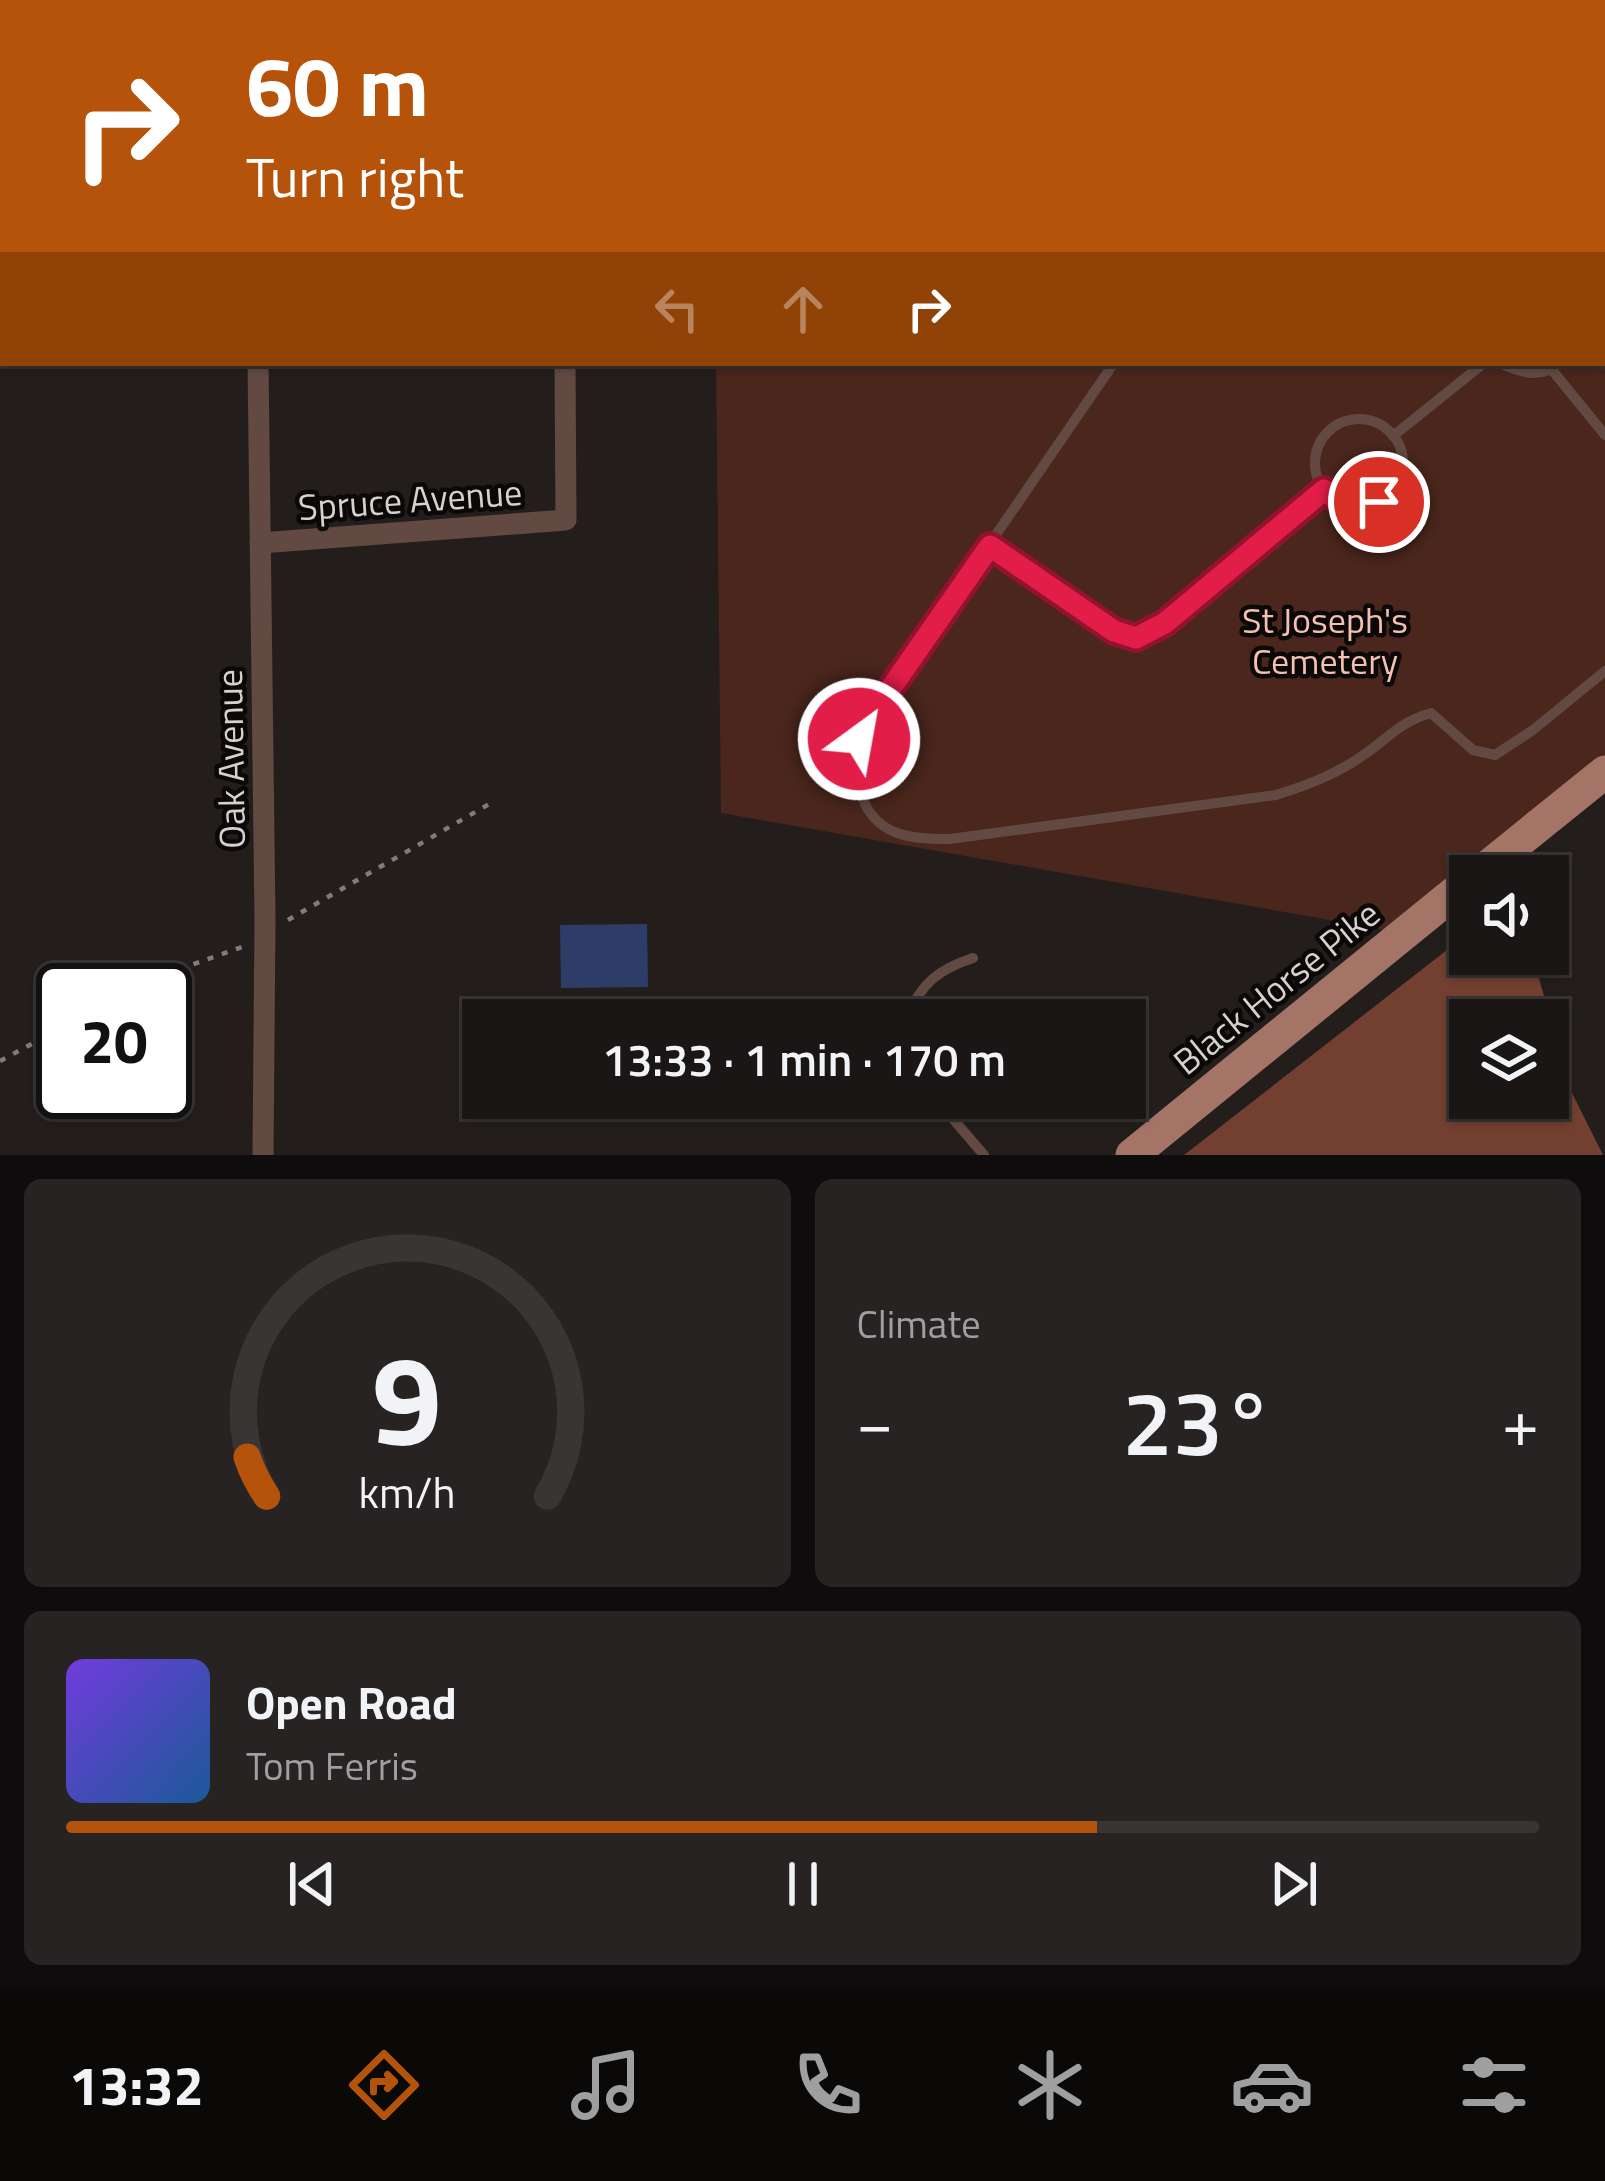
<!DOCTYPE html>
<html lang="en">
<head>
<meta charset="utf-8">
<style>
  :root { --surface:#1a1615; --page:#272322; --text:#f1f3f6; --muted:#9f9fa0; --line:#383534; --accent:#b45309 }
  body { margin:0; font-family:"Titillium Web",sans-serif; background:var(--page); color:var(--text); height:100vh; display:flex; flex-direction:column; font-size:45px; white-space:nowrap }
  * { box-sizing:border-box; margin:0 }
  p { font-size:39px; color:var(--muted) }
  .icon { flex:none; width:66px; height:66px; fill:none; stroke:currentColor; stroke-width:2; stroke-linecap:round; stroke-linejoin:round }
  .map { position:relative; height:1155px; overflow:hidden }
  .details { display:flex; flex-direction:column; gap:24px; padding:24px; background:#0e0c0c; flex:1 }
  .details>* { flex:none }
  .top-card { position:absolute; left:0px; top:0px; width:1605px; height:366px; box-shadow:0 3px 9px #0004,0 0 0 3px var(--line); background:#b45309; color:#fff; overflow:hidden }
  .controls { position:absolute; left:1449px; top:855px; display:grid; gap:24px }
  .controls a { display:grid; place-items:center; width:120px; height:120px; border-radius:0px; background:var(--surface); box-shadow:0 3px 9px #0004,0 0 0 3px var(--line); font-size:60px }
  .speed { position:absolute; left:36px; top:963px; display:flex; gap:24px; font-size:60px; font-weight:700; text-align:center }
  .speed>* { display:grid; place-content:center; width:156px; height:156px; border-radius:50%; background:var(--surface); box-shadow:0 3px 9px #0004,0 0 0 3px var(--line); line-height:1 }
  .speed .limit { border:6px solid #111; border-radius:18px; background:#fff; color:#111 }
  .pin { position:absolute; display:grid; place-items:center; width:102px; height:102px; color:#fff; margin:-51px; border:6px solid #fff; border-radius:50%; box-shadow:0 3px 12px #0007 }
  .me { position:absolute; width:132px; margin:-66px; rotate:32deg; stroke-linejoin:round; filter:drop-shadow(0 0 9px #0008) }
  .turn { display:flex; align-items:center; gap:42px; height:252px; padding:0 48px; font-size:54px }
  .turn .icon { width:156px; height:156px; stroke-width:2.5 }
  .turn b { display:block; font-size:84px; line-height:102px }
  .lanes { display:flex; align-items:center; height:114px; padding:0 48px; background:#0003; justify-content:center; gap:60px; direction:ltr }
  .lanes .off { opacity:.35 }
  .big { font-size:90px; font-weight:600; line-height:1.1 }
  .details .tile { flex:1; display:flex; flex-direction:column; justify-content:center; gap:18px; min-width:0; padding:0 42px; border-radius:18px; background:var(--page) }
  .details .dial { align-items:center; gap:0 }
  .dial svg { height:312px; overflow:visible; fill:none; stroke:var(--line); stroke-width:7; stroke-linecap:round; text-anchor:middle }
  .dial text { fill:var(--text); stroke:none }
  .song { display:flex; align-items:center; gap:36px }
  .cover { width:144px; height:144px; border-radius:18px; background:linear-gradient(135deg,hsl(260 70% 55%),hsl(210 70% 35%)) }
  .played { height:12px; border-radius:6px; background:linear-gradient(90deg,var(--accent) 70%,var(--line) 70%) }
  .keys { display:flex; justify-content:space-around; direction:ltr }
  .heat { display:flex; justify-content:space-between; align-items:center; font-size:66px; direction:ltr }
  .details .tiles { flex:1; display:grid; gap:24px; grid-template-columns:1fr 1fr }
  .tile:last-child { grid-column:span 2 }
  .trip { position:absolute; left:462px; top:999px; width:684px; height:120px; border-radius:0px; background:var(--surface); box-shadow:0 3px 9px #0004,0 0 0 3px var(--line); font-weight:600; line-height:120px; text-align:center }
  .dock { display:flex; height:192px; justify-content:space-around; align-items:center; background:#0a0908; color:var(--muted) }
  .dock .icon { width:84px; height:84px }
  .dock .selected { color:var(--accent) }
  .dock b { font-size:54px; color:var(--text) }
  .map>svg:first-child { display:block }
</style>
</head>
<body>
<div class="map">
<svg width="1605" height="1155" viewBox="0 0 1605 1155">
  <rect width="100%" height="100%" fill="#231e1c"/>
  <polygon fill="#4a261c" points="713,0 1605,0 1605,772 1404,933 721,813 716,363 1602,363 1602,3 713,3"/>
  <path fill="#723f30" fill-rule="evenodd" d="M1470 932V954H1532L1572 1093 1603 1155H1184ZM1470 1020H1548V1098H1470Z"/>
  <polygon fill="#2e3d68" points="647,924 648,987 561,988 560,925"/>
  <g fill="none" stroke-linecap="round" stroke-linejoin="round">
    <g stroke="#807c7b" stroke-width="4.5" stroke-dasharray="6 9" stroke-linecap="butt">
      <polyline points="288,920 491,803"/>
      <polyline points="124,990 142,978 188,966 242,947"/>
      <polyline points="0,1061 63,1027"/>
    </g>
    <g stroke="#624a43" stroke-width="10">
      <polyline points="784,0 784,3"/>
      <polyline points="916,0 920,3"/>
      <polyline points="1048,0 1056,3"/>
      <polyline points="1320,0 1320,3"/>
      <polyline points="973,3 976,0"/>
      <polyline points="1103,3 1105,0"/>
      <polyline points="1522,3 1527,0"/>
      <polyline points="1602,255 1605,253"/>
      <polyline points="1602,283 1605,281"/>
      <path d="M1114 363 870 718C863 730 851 748 851 762 851 769 857 782 859 789 873 836 907 839 950 839L1276 795C1308 785 1337 774 1365 754 1389 737 1402 721 1431 713L1473 750 1495 755 1533 730 1605 671"/>
      <path d="M1499 363C1519 372 1542 380 1559 363"/>
      <polyline points="1552,370 1605,435"/>
      <circle cx="1359" cy="463" r="44"/>
      <polyline points="1393,436 1484,363"/>
      <polyline points="990,546 1114,631 1136,638 1165,623 1324,491"/>
      <path d="M907 1020C919 984 939 969 973 958"/>
      <polyline points="935,1098 984,1155"/>
    </g>
    <g stroke="#624a43" stroke-width="21">
      <polyline points="564,0 564,3"/>
      <polyline points="257,3 257,0"/>
      <polyline points="258,363 265,920 263,1155"/>
      <polyline points="260,543 566,520 565,363"/>
    </g>
    <g stroke="#a47567" stroke-width="33">
      <polyline points="1476,876 1605,772"/>
      <polyline points="1132,1155 1470,880"/>
    </g>
  </g>
  <g fill="none" stroke-linecap="round" stroke-linejoin="round">
    <g stroke="#92132f" stroke-width="30">
      <path id="route" d="M859 739 870 718 990 546 1114 631 1136 638 1165 623 1324 490C1342 506 1357 509 1379 502"/>
    </g>
    <use href="#route" stroke="#e11d48" stroke-width="21"/>
  </g>
  <g text-anchor="middle" dominant-baseline="central" stroke-width="9" stroke-linejoin="round" paint-order="stroke">
    <g font-size="36" fill="#d4d1d0" stroke="#0b0808">
      <text transform="translate(410 499) rotate(-4)">Spruce Avenue</text>
      <text transform="translate(230 759) rotate(-91)">Oak Avenue</text>
      <text transform="translate(1276 987) rotate(-39)">Black Horse Pike</text>
    </g>
    <g font-size="36" fill="#f4c0b1" stroke="#0b0808">
      <text x="1325" y="619">St Joseph's<tspan x="1325" dy="41">Cemetery</tspan></text>
    </g>
  </g>
</svg>
<div class="controls">
<a><svg class="icon" aria-label="sound" viewBox="0 0 24 24"><path d="M4 9h4l5-4v14l-5-4H4zM17 9q2 3 0 6"/></svg></a>
<a><svg class="icon" aria-label="layers" viewBox="0 0 24 24"><path d="M12 4l9 5-9 5-9-5zM3 14l9 5 9-5"/></svg></a>
</div>
<div class="speed"><div class="limit">20</div></div>
<div class="pin" style="left:1379px;top:502px;background:#d93025"><svg class="icon" aria-label="arrive" viewBox="0 0 24 24"><path d="M6 21V4h12l-3 4 3 4H6"/></svg></div>
<svg class="me" style="left:859px;top:739px" viewBox="-20 -20 40 40"><circle r="17" fill="#e11d48" stroke="#fff" stroke-width="3"/><path d="M0-11L8 9 0 5-8 9z" fill="#fff"/></svg>
<div class="trip">13:33 · 1 min · 170 m</div>
<div class="top-card">
<div class="turn"><svg class="icon" aria-label="right" viewBox="0 0 24 24"><path d="M7 20v-9h11M14 6l5 5-5 5"/></svg><div><b>60 m</b>Turn right</div></div>
<div class="lanes"><svg class="icon off" aria-label="left" viewBox="0 0 24 24"><path d="M17 20v-9H6M10 6l-5 5 5 5"/></svg><svg class="icon off" aria-label="ahead" viewBox="0 0 24 24"><path d="M12 20V5M6 11l6-6 6 6"/></svg><svg class="icon" aria-label="right" viewBox="0 0 24 24"><path d="M7 20v-9h11M14 6l5 5-5 5"/></svg></div>
</div>
</div>
<section class="details">
<div class="tiles">
<div class="tile dial"><svg viewBox="0 0 100 80">
<path d="M14 69A42 42 0 1 1 86 69"/>
<path d="M14 69A42 42 0 0 1 9 59" stroke="#b45309"/>
<text x="50" y="56" font-size="32" font-weight="700">9</text>
<text x="50" y="72" font-size="11">km/h</text>
</svg></div>
<div class="tile"><p>Climate</p>
<div class="heat"><a>−</a><b class="big">23°</b><a>+</a></div>
</div>
<div class="tile">
<div class="song"><i class="cover"></i><div><b>Open Road</b><p>Tom Ferris</p></div></div>
<div class="played"></div>
<div class="keys"><svg class="icon" aria-label="previous" viewBox="0 0 24 24"><path d="M18 5L8 12l10 7zM5 5v14"/></svg><svg class="icon" aria-label="pause" viewBox="0 0 24 24"><path d="M8 5v14M16 5v14"/></svg><svg class="icon" aria-label="next" viewBox="0 0 24 24"><path d="M6 5l10 7-10 7zM19 5v14"/></svg></div>
</div>
</div>
</section>
<nav class="dock">
<b>13:32</b>
<svg class="icon selected" aria-label="directions" viewBox="0 0 24 24"><path d="M12 3l9 9-9 9-9-9zM9 14v-3h6M13 9l2 2-2 2"/></svg>
<svg class="icon" aria-label="music" viewBox="0 0 24 24"><path d="M9 18V5l10-2v13"/><circle cx="6" cy="18" r="3"/><circle cx="16" cy="16" r="3"/></svg>
<svg class="icon" aria-label="phone" viewBox="0 0 24 24"><path d="M5 4h4l2 5-3 2q2 4 5 5l2-3 5 2v4C11 20 4 13 5 4z"/></svg>
<svg class="icon" aria-label="climate" viewBox="0 0 24 24"><path d="M12 3v18M4 7l16 10M4 17L20 7"/></svg>
<svg class="icon" aria-label="car" viewBox="0 0 24 24"><path d="M5 17H2v-5l4-1 3-4h7l3 4 3 1v5h-3M9 17h6M6 11h13"/><circle cx="7" cy="17" r="2"/><circle cx="17" cy="17" r="2"/></svg>
<svg class="icon" aria-label="filters" viewBox="0 0 24 24"><path d="M4 7h16M4 17h16"/><circle cx="9" cy="7" r="2"/><circle cx="15" cy="17" r="2"/></svg>
</nav>
</body>
</html>
